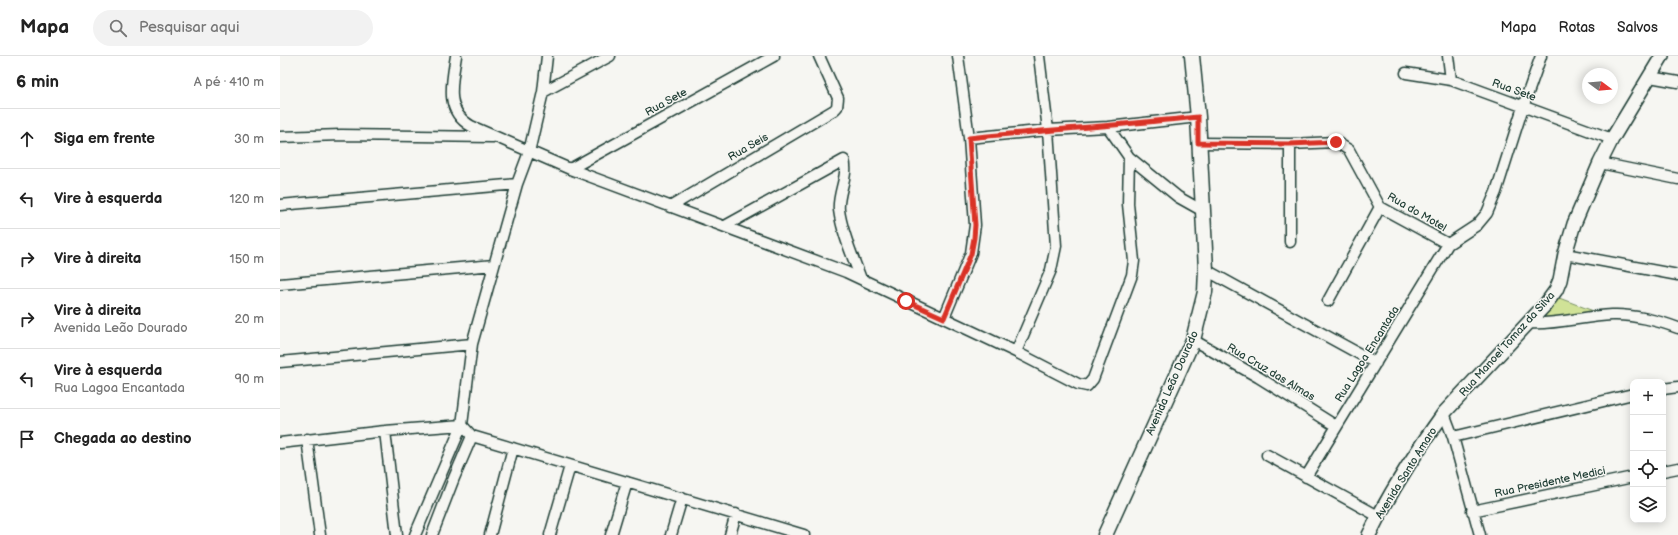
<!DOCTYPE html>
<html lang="pt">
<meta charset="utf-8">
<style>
:root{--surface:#fff;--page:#f2f2f2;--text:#222;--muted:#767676;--line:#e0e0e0}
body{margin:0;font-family:"Balsamiq Sans",sans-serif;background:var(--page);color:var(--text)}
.controls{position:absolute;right:12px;bottom:12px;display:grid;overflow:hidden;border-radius:8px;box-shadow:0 2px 10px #0003}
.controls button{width:36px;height:36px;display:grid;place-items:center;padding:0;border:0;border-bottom:1px solid var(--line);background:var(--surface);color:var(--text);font:20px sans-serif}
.compass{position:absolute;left:1302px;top:12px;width:36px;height:36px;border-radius:50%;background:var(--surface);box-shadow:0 2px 10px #0003;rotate:106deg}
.stop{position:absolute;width:12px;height:12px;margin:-9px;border:3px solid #d93025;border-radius:50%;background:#fff}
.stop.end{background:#d93025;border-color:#fff;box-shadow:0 1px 4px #0008}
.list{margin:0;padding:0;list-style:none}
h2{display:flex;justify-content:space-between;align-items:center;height:52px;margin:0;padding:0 16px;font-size:17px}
h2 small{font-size:13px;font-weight:400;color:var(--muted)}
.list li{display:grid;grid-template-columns:26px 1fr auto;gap:12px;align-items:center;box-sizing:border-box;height:60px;padding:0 16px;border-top:1px solid var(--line)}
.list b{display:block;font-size:15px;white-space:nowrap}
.list p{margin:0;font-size:13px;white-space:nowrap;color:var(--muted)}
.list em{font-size:13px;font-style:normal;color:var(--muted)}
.icon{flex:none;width:22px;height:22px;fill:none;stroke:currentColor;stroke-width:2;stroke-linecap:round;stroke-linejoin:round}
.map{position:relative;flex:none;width:1398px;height:479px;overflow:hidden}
header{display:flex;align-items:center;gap:24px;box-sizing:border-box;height:56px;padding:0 20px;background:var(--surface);border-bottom:1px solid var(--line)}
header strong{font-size:19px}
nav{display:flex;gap:22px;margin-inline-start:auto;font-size:14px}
.search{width:280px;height:36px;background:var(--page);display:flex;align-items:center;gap:10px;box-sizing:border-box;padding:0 14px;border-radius:22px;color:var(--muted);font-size:15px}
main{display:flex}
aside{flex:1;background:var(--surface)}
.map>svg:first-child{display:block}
.green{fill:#d0e297;stroke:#789066}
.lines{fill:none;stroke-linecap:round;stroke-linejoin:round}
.minor-casing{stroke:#1f3d34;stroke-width:13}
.tertiary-casing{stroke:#1f3d34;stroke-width:16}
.secondary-casing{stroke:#1f3d34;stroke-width:17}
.minor{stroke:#f6f6f2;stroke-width:10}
.tertiary{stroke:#f6f6f2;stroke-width:13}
.secondary{stroke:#f6f6f2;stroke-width:14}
.route{stroke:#d93025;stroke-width:5}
.labels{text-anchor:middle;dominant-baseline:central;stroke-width:3;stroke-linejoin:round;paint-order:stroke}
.street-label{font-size:11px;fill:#1f3d34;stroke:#f6f6f2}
</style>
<header>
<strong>Mapa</strong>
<div class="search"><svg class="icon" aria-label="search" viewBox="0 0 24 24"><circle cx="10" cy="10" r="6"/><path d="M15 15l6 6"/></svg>Pesquisar aqui</div>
<nav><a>Mapa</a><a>Rotas</a><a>Salvos</a></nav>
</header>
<main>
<aside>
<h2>6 min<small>A pé · 410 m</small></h2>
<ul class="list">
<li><svg class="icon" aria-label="ahead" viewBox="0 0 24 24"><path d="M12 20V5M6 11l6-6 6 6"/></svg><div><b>Siga em frente</b></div><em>30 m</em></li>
<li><svg class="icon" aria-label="left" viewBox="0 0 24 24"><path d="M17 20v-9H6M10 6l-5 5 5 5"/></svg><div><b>Vire à esquerda</b></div><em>120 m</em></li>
<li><svg class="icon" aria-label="right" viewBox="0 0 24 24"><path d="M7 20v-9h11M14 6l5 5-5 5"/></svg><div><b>Vire à direita</b></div><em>150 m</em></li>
<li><svg class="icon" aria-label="right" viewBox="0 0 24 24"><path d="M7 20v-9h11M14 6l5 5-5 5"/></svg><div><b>Vire à direita</b><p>Avenida Leão Dourado</p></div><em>20 m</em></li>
<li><svg class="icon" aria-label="left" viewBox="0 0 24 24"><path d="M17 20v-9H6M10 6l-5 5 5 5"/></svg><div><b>Vire à esquerda</b><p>Rua Lagoa Encantada</p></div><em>90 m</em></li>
<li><svg class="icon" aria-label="arrive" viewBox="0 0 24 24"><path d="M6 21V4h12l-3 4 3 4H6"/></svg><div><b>Chegada ao destino</b></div></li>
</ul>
</aside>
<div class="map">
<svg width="1398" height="479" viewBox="0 0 1398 479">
<rect width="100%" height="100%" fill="#f6f6f2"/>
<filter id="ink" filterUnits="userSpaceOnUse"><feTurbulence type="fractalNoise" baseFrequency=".025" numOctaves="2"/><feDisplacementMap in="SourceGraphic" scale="8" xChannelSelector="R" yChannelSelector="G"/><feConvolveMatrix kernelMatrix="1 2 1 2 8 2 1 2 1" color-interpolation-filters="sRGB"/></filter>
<g filter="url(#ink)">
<path class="green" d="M 1274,240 L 1316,256 L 1256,267 Z"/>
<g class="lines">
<defs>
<path id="minor" d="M 176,0 C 172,26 164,55 191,70 L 290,113 L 566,216 L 736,296 L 798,328 L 807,330 L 813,323 L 852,219 L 854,205 L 848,148 L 849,101 L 828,71 L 768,74 L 689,82
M 267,0 L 263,36 L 249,96 L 237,128 L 192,288 L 182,369 L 192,380 L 524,479
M 1168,0 L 1171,24
M 1126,17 L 1171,24 L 1332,83
M 1370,21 L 1398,26
M 263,36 L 330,0
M 828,71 L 918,61
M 0,81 L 61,79 L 213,81
M 918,87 L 1010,88 L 1056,86 L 1069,94 L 1100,151 L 1168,188
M 1010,88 L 1010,186
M 849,101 L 898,141 L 923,155
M 1320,107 L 1398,123
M 290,113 L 494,0
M 0,149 L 237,128
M 390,151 L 554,54 L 557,51 L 558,42 L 539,0
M 445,170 L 564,104 C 569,120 557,138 559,154 C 562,177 573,201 581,223
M 1285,198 L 1398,219
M 926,214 L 1096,307
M 0,228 L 214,209
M 1048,245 L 1100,151
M 664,262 L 691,197 L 695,169 L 689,82 L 678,0
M 1249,267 C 1277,269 1304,260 1332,259 C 1351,258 1380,265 1398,272
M 913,284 L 978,321 L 1056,370
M 736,296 L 771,214 L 776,190 L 768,74 L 759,0
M 0,306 L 192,288
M 1383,333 L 1398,331
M 1164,357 L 1173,381 L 1353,338
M 105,375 L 117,479
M 1173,381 L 1200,479
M 27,383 L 40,479
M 0,387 L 105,375 L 182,369 L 135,479
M 987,399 L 1098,460
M 1383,415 L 1398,412
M 1026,421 L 1168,188 L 1197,169 L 1207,157 L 1216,136 L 1243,51 L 1261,0
M 1192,455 L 1353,421
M 152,479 L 174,422 L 192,380
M 210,479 L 233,392
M 270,479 L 290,410
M 331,479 L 347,426
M 391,479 L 402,442
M 450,479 L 456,458"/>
<path id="tertiary" d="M 1089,479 C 1109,438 1137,394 1164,357 L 1265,249 L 1276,234 L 1280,224 L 1285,198 L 1294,168 L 1320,107 L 1332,83 L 1382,0"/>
<path id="secondary" d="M 825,479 L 913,284 L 925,236 L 926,214 L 923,155 L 918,61 L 912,0"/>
</defs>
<use href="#minor" class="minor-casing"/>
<use href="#tertiary" class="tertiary-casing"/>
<use href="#secondary" class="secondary-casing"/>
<use href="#minor" class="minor"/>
<use href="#tertiary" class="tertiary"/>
<use href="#secondary" class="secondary"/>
</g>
</g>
<g class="lines" filter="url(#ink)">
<path class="route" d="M 626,245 L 664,262 L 691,198 L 694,182 L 695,169 L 689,82 C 765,74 842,69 918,61 L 918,87 L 1010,88 L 1056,86"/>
</g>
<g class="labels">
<g class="street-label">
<text transform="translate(1234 34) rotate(20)">Rua Sete</text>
<text transform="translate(386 46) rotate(-29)">Rua Sete</text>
<text transform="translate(468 91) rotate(-30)">Rua Seis</text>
<text transform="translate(1137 156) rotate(30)">Rua do Motel</text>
<text transform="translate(1227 288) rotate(-48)">Rua Manoel Tomaz da Silva</text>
<text transform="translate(1087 298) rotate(-58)">Rua Lagoa Encantada</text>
<text transform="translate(991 316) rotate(31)">Rua Cruz das Almas</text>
<text transform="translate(892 327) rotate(-66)">Avenida Leão Dourado</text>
<text transform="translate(1126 417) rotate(-58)">Avenida Santo Amaro</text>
<text transform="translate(1270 426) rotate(-12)">Rua Presidente Medici</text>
</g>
</g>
</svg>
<div class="controls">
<button>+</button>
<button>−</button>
<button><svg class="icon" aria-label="locate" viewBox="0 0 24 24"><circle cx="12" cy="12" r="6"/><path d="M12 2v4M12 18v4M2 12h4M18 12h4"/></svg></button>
<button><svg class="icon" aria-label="layers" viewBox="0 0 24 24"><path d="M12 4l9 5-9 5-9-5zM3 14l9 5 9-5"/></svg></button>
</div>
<svg class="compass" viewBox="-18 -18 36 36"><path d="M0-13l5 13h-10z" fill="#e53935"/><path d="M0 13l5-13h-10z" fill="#767676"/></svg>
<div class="stop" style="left:626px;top:245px"></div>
<div class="stop end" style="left:1056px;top:86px"></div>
</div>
</main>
